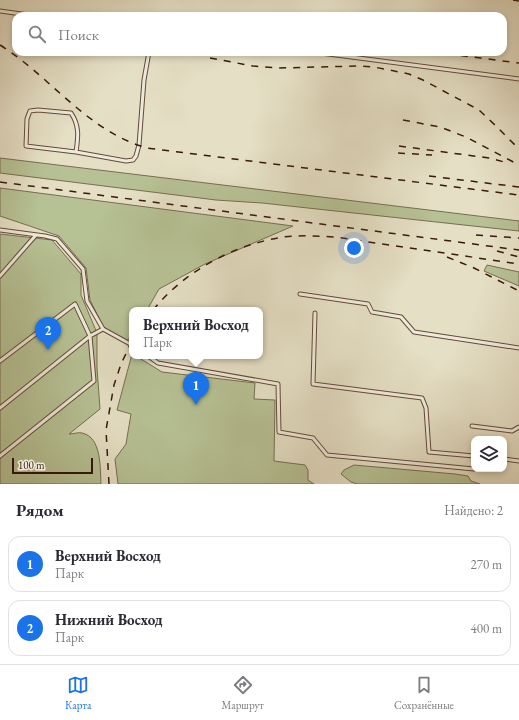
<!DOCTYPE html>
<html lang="ru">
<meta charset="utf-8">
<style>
:root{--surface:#fff;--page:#f2f2f3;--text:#2b2b33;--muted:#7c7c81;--line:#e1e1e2;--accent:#1a73e8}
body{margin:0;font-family:"EB Garamond",serif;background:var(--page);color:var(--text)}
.controls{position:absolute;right:12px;bottom:12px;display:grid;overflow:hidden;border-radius:8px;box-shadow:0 2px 6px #0003}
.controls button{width:36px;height:36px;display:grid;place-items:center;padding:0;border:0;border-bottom:1px solid var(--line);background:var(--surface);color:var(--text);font:20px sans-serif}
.scale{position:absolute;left:12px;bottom:10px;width:81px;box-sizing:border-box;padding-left:4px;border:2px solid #39190c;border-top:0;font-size:11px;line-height:14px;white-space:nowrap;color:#39190c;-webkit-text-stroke:3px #eeead9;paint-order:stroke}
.you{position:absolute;left:354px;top:248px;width:14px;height:14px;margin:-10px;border:3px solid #fff;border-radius:50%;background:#1a73e8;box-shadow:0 0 0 6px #1a73e833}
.badge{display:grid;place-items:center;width:26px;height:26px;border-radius:50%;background:var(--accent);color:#fff;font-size:13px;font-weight:700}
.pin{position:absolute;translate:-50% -33px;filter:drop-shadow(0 1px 2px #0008)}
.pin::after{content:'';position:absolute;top:21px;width:14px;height:12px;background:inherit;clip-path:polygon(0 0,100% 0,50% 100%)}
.popup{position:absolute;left:129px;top:307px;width:134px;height:52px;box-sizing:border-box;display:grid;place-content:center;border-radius:8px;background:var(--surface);filter:drop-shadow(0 1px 3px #0005);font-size:13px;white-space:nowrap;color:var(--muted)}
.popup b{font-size:15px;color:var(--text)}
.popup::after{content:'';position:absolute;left:50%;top:100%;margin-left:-8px;border:8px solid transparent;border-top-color:var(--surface)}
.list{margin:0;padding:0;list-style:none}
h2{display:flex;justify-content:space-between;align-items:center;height:52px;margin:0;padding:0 16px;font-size:17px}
h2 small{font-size:13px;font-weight:400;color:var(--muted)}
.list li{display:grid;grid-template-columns:26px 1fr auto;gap:12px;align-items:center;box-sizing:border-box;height:56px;margin:0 8px 8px;padding:0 8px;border:1px solid var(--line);border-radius:12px}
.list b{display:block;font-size:15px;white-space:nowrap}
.list p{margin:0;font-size:13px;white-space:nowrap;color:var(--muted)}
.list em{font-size:13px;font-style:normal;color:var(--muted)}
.icon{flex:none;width:22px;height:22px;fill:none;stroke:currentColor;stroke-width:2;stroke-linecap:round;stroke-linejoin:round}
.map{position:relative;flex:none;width:519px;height:484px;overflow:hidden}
.search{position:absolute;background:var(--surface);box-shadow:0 2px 6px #0003;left:12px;right:12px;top:12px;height:44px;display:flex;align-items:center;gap:10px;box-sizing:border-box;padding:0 14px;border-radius:12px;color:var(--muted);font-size:15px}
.sheet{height:180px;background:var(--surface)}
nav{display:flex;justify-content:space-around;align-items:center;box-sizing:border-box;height:56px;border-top:1px solid var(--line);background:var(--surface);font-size:11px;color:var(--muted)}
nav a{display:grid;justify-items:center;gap:2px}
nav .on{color:var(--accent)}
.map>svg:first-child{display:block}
.green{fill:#b6c194;stroke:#786d50}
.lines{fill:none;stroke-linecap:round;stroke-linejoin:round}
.lane-casing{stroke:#644a3a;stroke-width:5}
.lane{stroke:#eeead9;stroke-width:3}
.rail{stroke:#39190c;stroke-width:1.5;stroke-dasharray:7 7;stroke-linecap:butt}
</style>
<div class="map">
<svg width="519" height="484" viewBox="0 0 519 484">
<rect width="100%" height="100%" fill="#e5dfc5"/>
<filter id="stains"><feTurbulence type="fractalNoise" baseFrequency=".005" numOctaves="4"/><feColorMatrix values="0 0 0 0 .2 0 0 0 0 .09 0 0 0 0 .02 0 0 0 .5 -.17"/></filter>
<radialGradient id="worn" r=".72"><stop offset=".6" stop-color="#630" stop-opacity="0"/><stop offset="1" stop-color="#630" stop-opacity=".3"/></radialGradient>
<path class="green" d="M 0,158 L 519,221 L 519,231 L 262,203 L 216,200 L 0,173 Z
M 0,188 L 293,226 L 205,264 L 159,289 L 147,310 L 132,310 L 132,334 L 127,341 L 104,328 L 90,300 L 86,268 L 59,236 L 0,216 Z
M 0,234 L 52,240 L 81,274 L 81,295 L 97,333 L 97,368 L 100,409 L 69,434 C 73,434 79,432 82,433 C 102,437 100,469 101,484 L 0,484 Z
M 487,265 L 519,272 L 519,286 L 484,271 Z
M 132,354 L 132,356 L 136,356 L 162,372 L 255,383 L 254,399 L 275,400 L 274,461 L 305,465 L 308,470 L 308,480 L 314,484 L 118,484 L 115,459 L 126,444 L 131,414 L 117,410 Z
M 354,465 L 455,474 L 468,476 L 471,481 L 480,484 L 357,484 L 351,482 L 341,474 L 344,470 Z"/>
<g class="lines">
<defs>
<path id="lane" d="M 0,11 L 36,16
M 313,52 L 519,79
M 76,152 C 78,138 80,126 71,113 L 38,110 L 30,111 L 27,119 L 26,146 L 76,152 L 126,161 L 133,160 L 136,156 L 139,145 L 144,80 L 149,52
M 0,230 L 45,236 L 57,239 L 83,269 L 87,301 L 103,329 L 132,345
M 0,276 L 36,235
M 300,294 L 368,304 L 372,312 L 401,317 L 414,332 L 519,348
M 315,313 L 313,384 L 422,398 L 426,408 L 429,452 L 474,456
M 148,356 L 158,363 L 278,384 L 279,432 L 313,438 L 327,455 L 474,469
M 0,361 L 75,304 L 90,336 L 0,408
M 472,426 L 512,431 L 519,427
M 0,456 L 94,381 L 90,336 L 103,329
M 504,459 L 519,461"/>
</defs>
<use href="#lane" class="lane-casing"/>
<use href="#lane" class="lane"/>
<path class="rail" d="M 513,0 L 519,1
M 0,45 C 51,77 87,131 147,148 L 519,195
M 433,52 L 519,63
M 210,58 L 253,66 L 279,68 L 358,66 L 374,67 L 409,74 L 423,80 L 479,110 L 496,126 L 519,149
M 403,120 L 440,127 L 466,137 L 519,165
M 399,146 L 489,158 L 508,163
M 398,153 L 432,155
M 429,176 L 519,187
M 0,182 L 519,250
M 476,235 L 519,238
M 497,251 L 519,257
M 447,257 L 474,268 L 519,291
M 153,310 C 185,271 233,245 283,237 C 300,235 317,236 335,237 L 519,264
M 109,484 L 106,430 L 114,385 L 121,364 L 132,341"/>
</g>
<rect width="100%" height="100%" filter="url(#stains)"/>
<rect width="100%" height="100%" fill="url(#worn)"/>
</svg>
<div class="controls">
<button><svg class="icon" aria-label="layers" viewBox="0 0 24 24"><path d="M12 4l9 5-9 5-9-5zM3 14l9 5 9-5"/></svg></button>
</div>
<div class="scale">100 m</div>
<div class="you"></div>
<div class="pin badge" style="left:196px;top:405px">1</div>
<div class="popup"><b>Верхний Восход</b>Парк</div>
<div class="pin badge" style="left:48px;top:350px">2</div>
<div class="search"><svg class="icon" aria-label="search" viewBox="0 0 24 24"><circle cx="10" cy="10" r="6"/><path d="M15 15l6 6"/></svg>Поиск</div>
</div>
<section class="sheet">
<h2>Рядом<small>Найдено: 2</small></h2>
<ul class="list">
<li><span class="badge">1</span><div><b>Верхний Восход</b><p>Парк</p></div><em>270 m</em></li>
<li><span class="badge">2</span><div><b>Нижний Восход</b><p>Парк</p></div><em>400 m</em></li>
</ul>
</section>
<nav>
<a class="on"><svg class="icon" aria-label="map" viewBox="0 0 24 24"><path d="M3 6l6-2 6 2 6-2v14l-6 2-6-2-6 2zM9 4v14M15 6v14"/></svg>Карта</a>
<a><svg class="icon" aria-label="directions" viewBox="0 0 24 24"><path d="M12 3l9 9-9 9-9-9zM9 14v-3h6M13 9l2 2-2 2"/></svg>Маршрут</a>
<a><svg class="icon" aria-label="saved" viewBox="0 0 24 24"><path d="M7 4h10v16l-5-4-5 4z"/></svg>Сохранённые</a>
</nav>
